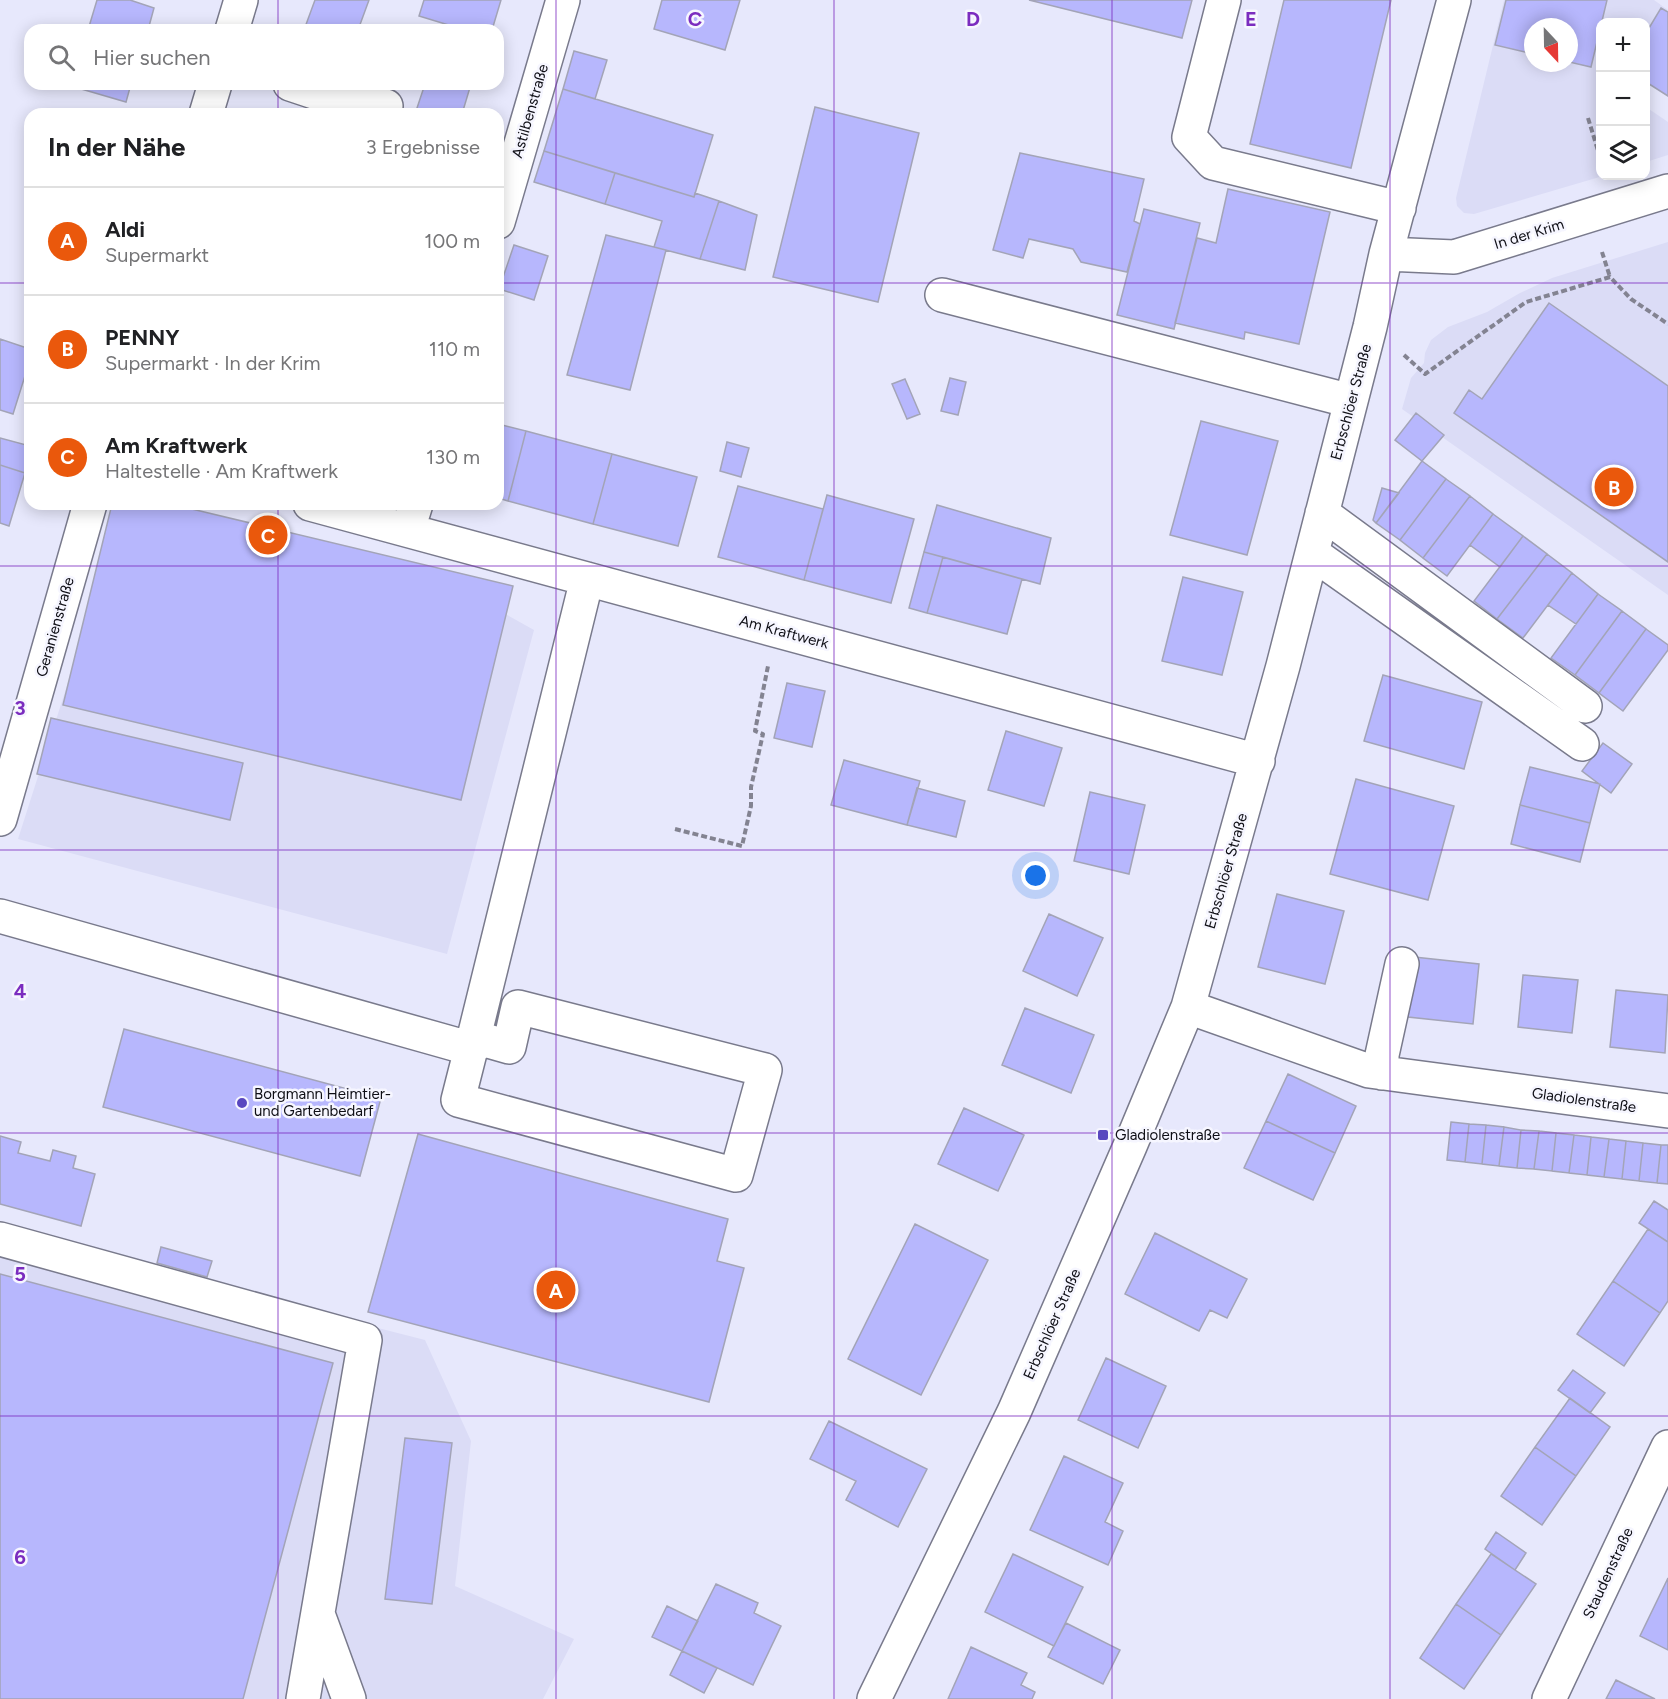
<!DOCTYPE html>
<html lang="de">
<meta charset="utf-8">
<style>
:root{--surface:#fff;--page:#f2f2f2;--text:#202124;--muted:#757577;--line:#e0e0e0;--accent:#ea580c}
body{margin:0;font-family:Figtree,sans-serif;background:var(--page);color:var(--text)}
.controls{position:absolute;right:18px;top:18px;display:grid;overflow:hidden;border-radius:12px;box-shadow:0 3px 15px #0003}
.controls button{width:54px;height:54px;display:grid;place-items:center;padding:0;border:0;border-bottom:2px solid var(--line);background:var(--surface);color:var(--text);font:30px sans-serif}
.compass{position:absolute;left:1524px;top:18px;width:54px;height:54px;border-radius:50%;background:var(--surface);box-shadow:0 3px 15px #0003;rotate:158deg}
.you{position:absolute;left:1036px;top:876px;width:21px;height:21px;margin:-15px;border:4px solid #fff;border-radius:50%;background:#1a73e8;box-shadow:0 0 0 9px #1a73e833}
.badge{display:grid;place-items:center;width:39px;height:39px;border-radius:50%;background:var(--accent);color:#fff;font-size:20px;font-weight:700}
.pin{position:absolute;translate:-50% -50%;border:3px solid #fff;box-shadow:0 2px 6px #0006}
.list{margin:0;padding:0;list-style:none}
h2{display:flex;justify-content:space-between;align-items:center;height:78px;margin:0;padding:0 24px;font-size:26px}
h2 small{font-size:20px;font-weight:400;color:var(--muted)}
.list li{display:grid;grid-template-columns:39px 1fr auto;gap:18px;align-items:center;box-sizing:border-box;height:108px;padding:0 24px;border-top:2px solid var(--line)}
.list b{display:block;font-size:22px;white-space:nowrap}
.list p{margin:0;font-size:20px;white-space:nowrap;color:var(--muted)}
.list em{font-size:20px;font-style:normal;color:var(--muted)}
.icon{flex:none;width:33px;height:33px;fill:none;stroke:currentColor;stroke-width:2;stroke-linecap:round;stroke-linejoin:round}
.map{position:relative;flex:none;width:1668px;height:1699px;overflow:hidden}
.search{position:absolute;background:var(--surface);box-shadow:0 3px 15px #0003;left:24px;top:24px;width:480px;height:66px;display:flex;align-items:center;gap:15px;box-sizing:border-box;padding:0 21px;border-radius:18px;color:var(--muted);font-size:22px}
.panel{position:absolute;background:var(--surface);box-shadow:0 3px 15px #0003;left:24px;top:108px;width:480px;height:402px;border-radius:18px}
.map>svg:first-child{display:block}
.built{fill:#dbdcf6;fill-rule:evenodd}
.building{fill:#b7b7fd;stroke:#a3a4b7;stroke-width:1.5}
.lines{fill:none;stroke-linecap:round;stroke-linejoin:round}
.minor-casing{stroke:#797a8c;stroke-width:36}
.path{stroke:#838391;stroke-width:4;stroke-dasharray:6 3;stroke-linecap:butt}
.minor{stroke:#fff;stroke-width:33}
.grid{fill:none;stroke:#7b2cbf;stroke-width:1.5;stroke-opacity:0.55}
.poi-dot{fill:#5847bf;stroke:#f6f6ff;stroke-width:2}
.labels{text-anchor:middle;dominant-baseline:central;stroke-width:5;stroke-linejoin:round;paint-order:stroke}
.street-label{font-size:15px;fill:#0e0e15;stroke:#f6f6ff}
.poi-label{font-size:15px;fill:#0e0e15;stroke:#f6f6ff;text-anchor:start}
.grid-label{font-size:20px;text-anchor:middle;font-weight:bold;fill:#7b2cbf;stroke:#f6f6ff;stroke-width:5;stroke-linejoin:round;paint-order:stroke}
</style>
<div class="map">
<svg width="1668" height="1699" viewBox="0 0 1668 1699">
<rect width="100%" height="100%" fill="#e7e8fc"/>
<path class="built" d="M 1504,0 L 1654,0 L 1668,10 L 1646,46 L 1646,22 L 1600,22 L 1600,176 L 1603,176 L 1474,214 L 1464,213 L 1457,206 L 1456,198 ZM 1533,27 L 1569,27 L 1569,63 L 1533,63 Z
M 1646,107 L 1668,122 L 1668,155 L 1646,162 Z
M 1668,242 L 1668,595 L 1402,409 L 1411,378 L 1424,363 L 1425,353 L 1431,340 L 1448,327 L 1487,312 L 1520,293 L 1552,278 Z
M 125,504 L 470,594 L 534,630 L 447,954 L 18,839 Z
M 0,1231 L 425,1340 L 471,1441 L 455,1586 L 574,1639 L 543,1699 L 0,1699 Z"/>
<path class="building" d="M 97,0 L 130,0 L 154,8 L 148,30 L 88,30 Z
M 315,0 L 369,0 L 358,30 L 304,30 Z
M 424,0 L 501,0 L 492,30 L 465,30 L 419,16 Z
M 662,0 L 740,0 L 725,50 L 654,29 Z
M 1029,0 L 1192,0 L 1182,38 Z
M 1284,0 L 1391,0 L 1351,168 L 1250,144 Z
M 1506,0 L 1607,0 L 1591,67 L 1569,62 L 1569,27 L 1533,27 L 1533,54 L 1495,45 Z
M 1661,8 L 1668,12 L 1668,96 L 1646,82 L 1646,33 Z
M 574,51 L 607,60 L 595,99 L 563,89 Z
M 72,84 L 131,84 L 126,102 L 71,86 Z
M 425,84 L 471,84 L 462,114 L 415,114 Z
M 563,89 L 713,135 L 694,197 L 544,151 Z
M 815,107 L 919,133 L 878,302 L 773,277 Z
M 544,151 L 615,173 L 605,204 L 534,182 Z
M 1020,153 L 1144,179 L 1134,221 L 1140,224 L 1127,272 L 1081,262 L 1073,249 L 1029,239 L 1023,258 L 993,250 Z
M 615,173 L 694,197 L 695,193 L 719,201 L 700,259 L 654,247 L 662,221 L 605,204 Z
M 1228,189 L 1330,212 L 1299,344 L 1245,332 L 1244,339 L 1175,323 L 1197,238 L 1216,243 Z
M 719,201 L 757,215 L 745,270 L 700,259 Z
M 1144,209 L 1200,223 L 1174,329 L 1117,315 Z
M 606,235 L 666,250 L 630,390 L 567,375 Z
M 514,245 L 548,256 L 534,300 L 499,289 Z
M 1549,303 L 1668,386 L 1668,562 L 1454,413 L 1469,390 L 1482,399 Z
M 0,339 L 30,349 L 30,360 L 13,414 L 0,410 Z
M 950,378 L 966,382 L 958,415 L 941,411 Z
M 905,379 L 920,414 L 907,419 L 892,384 Z
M 1416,413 L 1444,435 L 1422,461 L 1395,440 Z
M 1201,421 L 1278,441 L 1247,555 L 1170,535 Z
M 498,424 L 526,431 L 508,501 L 498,498 Z
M 526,431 L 612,454 L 593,524 L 508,501 Z
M 0,438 L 30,446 L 30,456 L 25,473 L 0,465 Z
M 727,442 L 749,448 L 741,477 L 720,471 Z
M 612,454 L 697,477 L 678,546 L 593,524 Z
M 1422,461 L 1446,479 L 1400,540 L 1376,523 Z
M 0,465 L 25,473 L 9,526 L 0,523 Z
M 1446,479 L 1470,496 L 1423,558 L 1400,540 Z
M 738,486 L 823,509 L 804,580 L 718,557 Z
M 1382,488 L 1399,493 L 1376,523 L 1373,520 Z
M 827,495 L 914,519 L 891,603 L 804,580 Z
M 1470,496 L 1493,514 L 1447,576 L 1423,558 Z
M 112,504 L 171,504 L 513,586 L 461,800 L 63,705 Z
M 937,505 L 1051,538 L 1040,584 L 924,552 Z
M 1493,514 L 1523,536 L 1500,567 L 1470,545 Z
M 1523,536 L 1547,554 L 1497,619 L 1474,601 Z
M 924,552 L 943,557 L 927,613 L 909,608 Z
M 1547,554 L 1572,573 L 1523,638 L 1497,619 Z
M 943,557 L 1022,579 L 1007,634 L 927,613 Z
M 1572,573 L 1598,594 L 1576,624 L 1548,605 Z
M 1183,577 L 1243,592 L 1222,675 L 1162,661 Z
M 1598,594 L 1622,611 L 1575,675 L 1551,658 Z
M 1622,611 L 1646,629 L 1599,693 L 1575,675 Z
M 1646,629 L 1668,645 L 1668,650 L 1623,711 L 1599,693 Z
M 1383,675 L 1482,702 L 1464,769 L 1364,741 Z
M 787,683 L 825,691 L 812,747 L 774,738 Z
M 51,718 L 243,763 L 230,820 L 37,774 Z
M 1006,731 L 1062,748 L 1044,806 L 988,790 Z
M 1603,743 L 1632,764 L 1611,793 L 1582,771 Z
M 844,760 L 920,781 L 907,825 L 831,805 Z
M 1530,767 L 1600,784 L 1590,823 L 1520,805 Z
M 1356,779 L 1454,806 L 1428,900 L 1330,874 Z
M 917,788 L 965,801 L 956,837 L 907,825 Z
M 1090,792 L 1145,805 L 1129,874 L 1074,861 Z
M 1520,805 L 1590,823 L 1580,862 L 1511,844 Z
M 1277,894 L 1344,911 L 1325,984 L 1258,967 Z
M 1049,914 L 1103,938 L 1077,996 L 1023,971 Z
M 1414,957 L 1479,964 L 1473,1024 L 1408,1017 Z
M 1523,975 L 1578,980 L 1572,1033 L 1518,1027 Z
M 1616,990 L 1668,995 L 1665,1053 L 1610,1047 Z
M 1025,1008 L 1094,1035 L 1071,1093 L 1002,1065 Z
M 124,1029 L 381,1098 L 360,1176 L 103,1107 Z
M 1288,1074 L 1356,1106 L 1335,1153 L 1266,1121 Z
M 964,1108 L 1024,1135 L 998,1191 L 938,1164 Z
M 1266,1121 L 1335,1153 L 1313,1200 L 1244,1168 Z
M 1451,1122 L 1469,1124 L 1465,1162 L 1447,1160 Z
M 1469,1124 L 1486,1125 L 1482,1164 L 1465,1162 Z
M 1486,1125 L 1504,1127 L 1499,1166 L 1482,1164 Z
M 1504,1127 L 1521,1130 L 1517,1168 L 1499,1166 Z
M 1521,1130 L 1539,1131 L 1534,1169 L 1517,1168 Z
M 1539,1131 L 1556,1133 L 1552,1171 L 1534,1169 Z
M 1556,1133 L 1574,1135 L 1569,1173 L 1552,1171 Z
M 418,1134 L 728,1219 L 717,1261 L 744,1268 L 709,1402 L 368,1312 Z
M 1574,1135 L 1591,1137 L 1587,1175 L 1569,1173 Z
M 0,1136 L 21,1142 L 18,1153 L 50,1161 L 53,1150 L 76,1156 L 73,1168 L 95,1174 L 81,1226 L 0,1204 Z
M 1591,1137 L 1609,1139 L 1604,1177 L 1587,1175 Z
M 1609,1139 L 1626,1141 L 1622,1179 L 1604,1177 Z
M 1626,1141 L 1643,1143 L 1639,1181 L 1622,1179 Z
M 1643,1143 L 1661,1145 L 1657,1183 L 1639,1181 Z
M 1661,1145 L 1668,1145 L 1668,1184 L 1657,1183 Z
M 1654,1201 L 1668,1210 L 1668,1242 L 1639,1223 Z
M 915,1224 L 988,1260 L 921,1395 L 848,1359 Z
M 1648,1229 L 1668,1242 L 1668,1301 L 1660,1313 L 1613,1281 Z
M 1155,1233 L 1247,1279 L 1227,1318 L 1210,1310 L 1199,1331 L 1125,1294 Z
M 161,1247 L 212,1261 L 207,1277 L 157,1263 Z
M 0,1274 L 333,1363 L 243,1699 L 0,1699 Z
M 1613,1281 L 1660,1313 L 1624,1366 L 1577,1334 Z
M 1106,1358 L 1166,1386 L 1138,1448 L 1078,1420 Z
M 1573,1370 L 1605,1393 L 1590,1413 L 1558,1390 Z
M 1570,1398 L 1610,1427 L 1576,1476 L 1535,1447 Z
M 829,1421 L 927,1469 L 898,1527 L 846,1500 L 856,1481 L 810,1459 Z
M 405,1438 L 452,1443 L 432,1604 L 385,1599 Z
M 1535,1447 L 1576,1476 L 1542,1525 L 1501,1496 Z
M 1064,1456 L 1123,1483 L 1105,1522 L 1123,1531 L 1108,1565 L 1030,1530 Z
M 1496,1532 L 1526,1553 L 1515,1570 L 1485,1549 Z
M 1013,1554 L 1083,1587 L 1054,1646 L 985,1612 Z
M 1491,1554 L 1536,1584 L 1501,1635 L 1456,1604 Z
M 1668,1578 L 1668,1650 L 1640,1636 Z
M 716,1584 L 758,1603 L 754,1613 L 781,1626 L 753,1685 L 682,1651 Z
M 1456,1604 L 1501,1635 L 1464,1689 L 1420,1658 Z
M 667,1606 L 698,1621 L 682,1651 L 652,1637 Z
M 1066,1623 L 1120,1650 L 1103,1684 L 1048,1657 Z
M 971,1647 L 1027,1673 L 1021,1685 L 1035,1692 L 1032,1699 L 948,1699 Z
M 682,1651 L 717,1668 L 704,1693 L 670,1675 Z
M 1616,1680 L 1655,1699 L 1606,1699 Z"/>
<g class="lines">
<defs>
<path id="minor" d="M 1224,0 L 1189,137 L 1213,163 L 1399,208
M 232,30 L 241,0
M 290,84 L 320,94 L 386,106
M 206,114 L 215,84
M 498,222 L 563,0
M 1386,254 L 1454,257 L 1668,191
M 942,295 L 1351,401
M 310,504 L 1258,761
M 1322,513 L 1585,706
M 408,530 L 416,504
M 1312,553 L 1582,744
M 0,819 L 90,504
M 0,916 L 472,1049
M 1188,1007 L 1369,1071 L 1668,1111
M 474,1037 L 458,1100 L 736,1175 L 765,1070 L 518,1007 L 509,1047 L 474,1037 L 587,579
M 1382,1073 L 1382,1055 L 1402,964
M 0,1239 L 365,1340 L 303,1699
M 318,1614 L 349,1699
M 874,1699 L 1014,1412 L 1130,1146 L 1188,1007 L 1283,666 L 1370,327 L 1386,254 L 1454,0
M 1549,1699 L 1668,1447"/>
</defs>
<use href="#minor" class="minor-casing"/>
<path class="path" d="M 1588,118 L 1600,157
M 1602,252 L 1610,277
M 1404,355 L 1425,374 L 1526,302 L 1610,277 L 1631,299 L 1668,324
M 675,829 L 742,846 L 751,806 L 751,787 L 763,734 L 755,731 L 768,666"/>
<use href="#minor" class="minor"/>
</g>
<path class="grid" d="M 278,0 L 278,30M 556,0 L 556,1699M 834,0 L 834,1699M 1112,0 L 1112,1699M 1390,0 L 1390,1699M 278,84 L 278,114M 0,283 L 30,283M 498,283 L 1668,283M 278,504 L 278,1699M 0,566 L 1668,566M 0,850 L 1668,850M 0,1133 L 1668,1133M 0,1416 L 1668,1416"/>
<g class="poi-dot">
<circle cx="242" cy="1103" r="6"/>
<rect x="1097" y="1129" width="12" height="12" rx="3"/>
</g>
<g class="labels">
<g class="street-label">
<text transform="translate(530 111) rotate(-74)">Astilbenstraße</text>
<text transform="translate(1529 234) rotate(-17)">In der Krim</text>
<text transform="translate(1351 402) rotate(-75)">Erbschlöer Straße</text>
<text transform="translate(55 627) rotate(-74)">Geranienstraße</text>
<text transform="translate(784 632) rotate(15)">Am Kraftwerk</text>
<text transform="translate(1226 871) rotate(-74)">Erbschlöer Straße</text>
<text transform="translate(1584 1100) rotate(8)">Gladiolenstraße</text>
<text transform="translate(1052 1324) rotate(-66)">Erbschlöer Straße</text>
<text transform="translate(1608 1573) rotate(-65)">Staudenstraße</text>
</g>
<g class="poi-label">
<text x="254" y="1094">Borgmann Heimtier-<tspan x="254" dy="17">und Gartenbedarf</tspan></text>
<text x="1115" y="1135">Gladiolenstraße</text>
</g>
</g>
<g class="grid-label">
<text x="695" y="26">C</text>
<text x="973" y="26">D</text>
<text x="1251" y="26">E</text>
<text x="20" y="715">3</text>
<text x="20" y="998">4</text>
<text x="20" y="1281">5</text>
<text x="20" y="1564">6</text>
</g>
</svg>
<div class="controls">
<button>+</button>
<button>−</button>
<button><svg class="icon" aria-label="layers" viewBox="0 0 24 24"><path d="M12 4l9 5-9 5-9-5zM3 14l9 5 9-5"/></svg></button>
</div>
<svg class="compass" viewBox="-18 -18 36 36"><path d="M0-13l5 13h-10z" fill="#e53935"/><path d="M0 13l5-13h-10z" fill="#757577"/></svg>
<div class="you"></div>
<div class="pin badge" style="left:556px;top:1290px">A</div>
<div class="pin badge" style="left:1614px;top:487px">B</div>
<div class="pin badge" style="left:268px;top:535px">C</div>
<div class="search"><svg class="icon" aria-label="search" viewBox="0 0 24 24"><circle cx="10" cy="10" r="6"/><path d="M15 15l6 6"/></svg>Hier suchen</div>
<section class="panel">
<h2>In der Nähe<small>3 Ergebnisse</small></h2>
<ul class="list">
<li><span class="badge">A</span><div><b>Aldi</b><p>Supermarkt</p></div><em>100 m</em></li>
<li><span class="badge">B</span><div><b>PENNY</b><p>Supermarkt · In der Krim</p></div><em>110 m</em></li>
<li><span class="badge">C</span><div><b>Am Kraftwerk</b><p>Haltestelle · Am Kraftwerk</p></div><em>130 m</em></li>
</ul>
</section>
</div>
